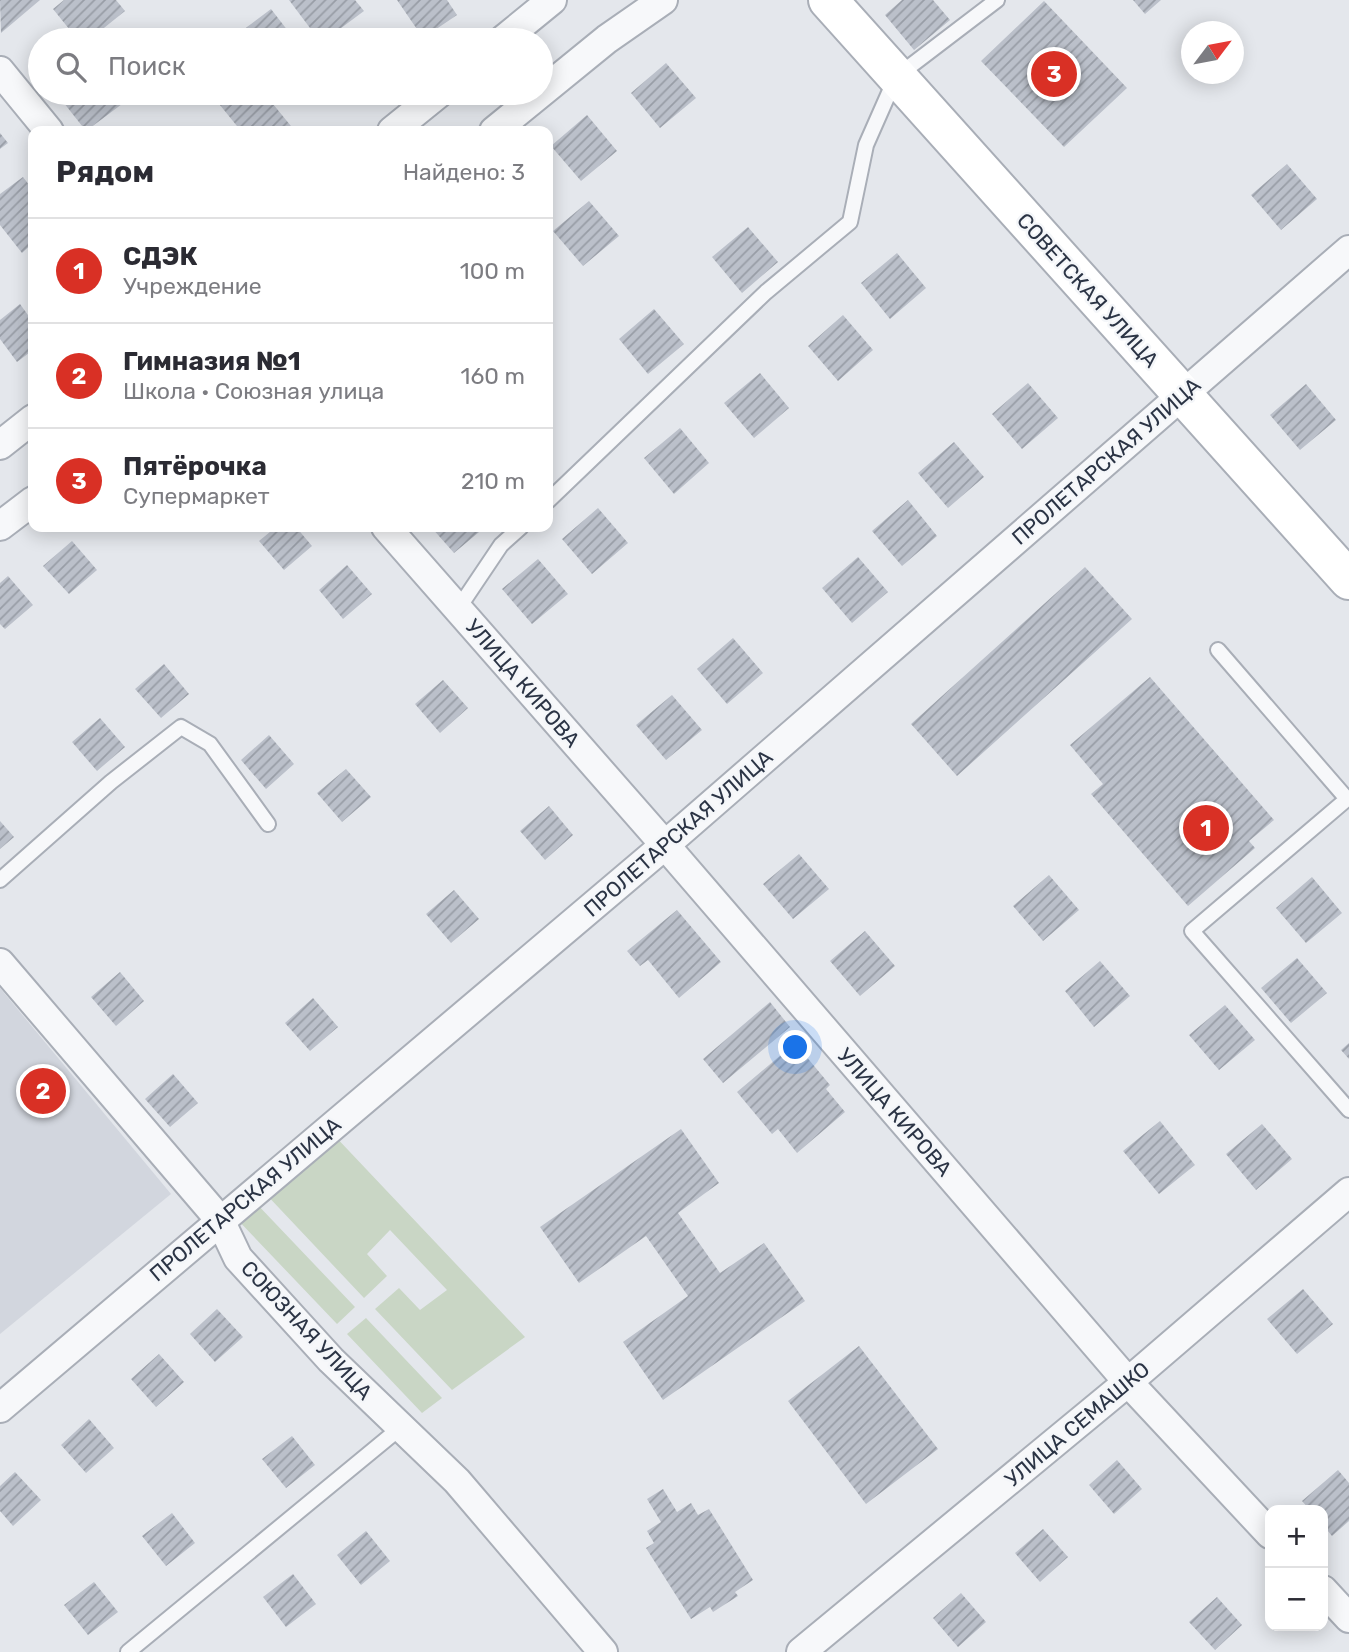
<!DOCTYPE html>
<html lang="ru">
<meta charset="utf-8">
<style>
:root{--surface:#fff;--page:#f2f2f3;--text:#2b2b33;--muted:#7c7c81;--line:#e1e1e2;--accent:#d93025}
body{margin:0;font-family:Rubik,sans-serif;background:var(--page);color:var(--text)}
.controls{position:absolute;right:21px;bottom:21px;display:grid;overflow:hidden;border-radius:14px;box-shadow:0 4px 18px #0003}
.controls button{width:63px;height:63px;display:grid;place-items:center;padding:0;border:0;border-bottom:2px solid var(--line);background:var(--surface);color:var(--text);font:35px sans-serif}
.compass{position:absolute;left:1181px;top:21px;width:63px;height:63px;border-radius:50%;background:var(--surface);box-shadow:0 4px 18px #0003;rotate:58deg}
.you{position:absolute;left:796px;top:1048px;width:24px;height:24px;margin:-18px;border:5px solid #fff;border-radius:50%;background:#1a73e8;box-shadow:0 0 0 10px #1a73e833}
.badge{display:grid;place-items:center;width:46px;height:46px;border-radius:50%;background:var(--accent);color:#fff;font-size:23px;font-weight:700}
.pin{position:absolute;translate:-50% -50%;border:4px solid #fff;box-shadow:0 2px 7px #0006}
.list{margin:0;padding:0;list-style:none}
h2{display:flex;justify-content:space-between;align-items:center;height:91px;margin:0;padding:0 28px;font-size:30px}
h2 small{font-size:23px;font-weight:400;color:var(--muted)}
.list li{display:grid;grid-template-columns:46px 1fr auto;gap:21px;align-items:center;box-sizing:border-box;height:105px;padding:0 28px;border-top:2px solid var(--line)}
.list b{display:block;font-size:26px;white-space:nowrap}
.list p{margin:0;font-size:23px;white-space:nowrap;color:var(--muted)}
.list em{font-size:23px;font-style:normal;color:var(--muted)}
.icon{flex:none;width:38px;height:38px;fill:none;stroke:currentColor;stroke-width:2;stroke-linecap:round;stroke-linejoin:round}
.map{position:relative;flex:none;width:1349px;height:1652px;overflow:hidden}
.search{position:absolute;background:var(--surface);box-shadow:0 4px 18px #0003;left:28px;top:28px;width:525px;height:77px;display:flex;align-items:center;gap:18px;box-sizing:border-box;padding:0 24px;border-radius:38px;color:var(--muted);font-size:26px}
.panel{position:absolute;background:var(--surface);box-shadow:0 4px 18px #0003;left:28px;top:126px;width:525px;height:406px;border-radius:14px}
.map>svg:first-child{display:block}
.built{fill:#d2d6de}
.green{fill:#c9d6c5}
.building{fill:url(#building-hatch)}
.lines{fill:none;stroke-linecap:round;stroke-linejoin:round}
.lane-casing{stroke:#a9aeb7;stroke-width:18}
.street-casing{stroke:#a9aeb7;stroke-width:32}
.secondary-casing{stroke:#a9aeb7;stroke-width:42}
.lane{stroke:#f7f8fa;stroke-width:14}
.street{stroke:#f7f8fa;stroke-width:28}
.secondary{stroke:#fff;stroke-width:38}
.labels{text-anchor:middle;dominant-baseline:central;stroke-width:5;stroke-linejoin:round;paint-order:stroke}
.street-label{font-size:21px;fill:#2b3445;stroke:#f4f6f9}
</style>
<div class="map">
<svg width="1349" height="1652" viewBox="0 0 1349 1652">
<defs>
<pattern id="building-hatch" width="6" height="6" patternUnits="userSpaceOnUse" patternTransform="scale(1.75)"><rect width="6" height="6" fill="#bbc0ca"/><path d="M-1 1l2-2M0 6l6-6M5 7l2-2" fill="none" stroke="#989da6"/></pattern>
</defs>
<rect width="100%" height="100%" fill="#e4e7ec"/>
<path class="built" d="M 0,988 L 171,1194 L 0,1334 Z"/>
<path class="green" d="M 332,1133 L 525,1337 L 452,1390 L 375,1309 L 399,1288 L 420,1310 L 447,1290 L 390,1230 L 367,1254 L 387,1276 L 364,1298 L 263,1191 Z
M 253,1200 L 355,1307 L 337,1324 L 234,1216 Z
M 366,1318 L 442,1398 L 422,1413 L 347,1334 Z"/>
<path class="building" d="M 0,0 L 40,0 L 1,33 Z
M 64,0 L 116,0 L 125,11 L 89,40 L 78,40 L 53,9 Z
M 289,0 L 355,0 L 364,11 L 325,40 L 319,40 Z
M 397,0 L 447,0 L 457,15 L 423,38 Z
M 902,0 L 933,0 L 950,20 L 914,50 L 885,15 Z
M 1133,0 L 1161,0 L 1145,14 Z
M 1044,1 L 1127,88 L 1064,147 L 981,61 Z
M 271,9 L 295,40 L 230,40 Z
M 666,63 L 696,98 L 660,128 L 631,93 Z
M 56,93 L 126,93 L 130,98 L 86,131 Z
M 213,93 L 264,93 L 295,131 L 241,131 L 211,94 Z
M 587,115 L 617,151 L 581,181 L 551,146 Z
M 0,133 L 8,143 L 0,149 Z
M 1287,164 L 1317,199 L 1281,230 L 1251,195 Z
M 23,177 L 33,190 L 33,243 L 22,253 L 0,225 L 0,194 Z
M 589,201 L 619,236 L 583,266 L 553,231 Z
M 748,227 L 778,262 L 742,293 L 712,257 Z
M 897,253 L 926,288 L 890,319 L 861,283 Z
M 20,304 L 33,322 L 33,350 L 17,362 L 0,339 L 0,320 Z
M 654,309 L 684,344 L 648,374 L 619,339 Z
M 843,315 L 873,350 L 838,381 L 808,346 Z
M 760,373 L 789,408 L 754,438 L 724,403 Z
M 1028,383 L 1058,418 L 1022,449 L 992,414 Z
M 1306,384 L 1336,420 L 1300,450 L 1270,415 Z
M 680,428 L 709,463 L 674,494 L 644,458 Z
M 954,442 L 984,477 L 948,508 L 918,473 Z
M 908,500 L 937,536 L 902,566 L 872,531 Z
M 598,508 L 628,543 L 592,574 L 562,539 Z
M 276,527 L 296,527 L 312,546 L 284,570 L 259,541 Z
M 431,527 L 485,527 L 454,553 Z
M 72,541 L 97,570 L 69,594 L 43,566 Z
M 858,557 L 888,592 L 852,623 L 822,588 Z
M 538,559 L 568,594 L 532,624 L 502,589 Z
M 347,565 L 372,594 L 343,619 L 319,590 Z
M 1085,567 L 1132,619 L 957,776 L 911,724 Z
M 8,576 L 33,605 L 5,629 L 0,624 L 0,583 Z
M 733,638 L 763,673 L 727,704 L 697,669 Z
M 164,664 L 189,694 L 161,718 L 135,689 Z
M 1150,677 L 1274,820 L 1249,841 L 1255,848 L 1188,906 L 1091,794 L 1103,784 L 1070,745 Z
M 443,680 L 468,708 L 440,733 L 415,704 Z
M 672,695 L 702,730 L 666,760 L 636,725 Z
M 100,718 L 125,747 L 97,771 L 72,742 Z
M 269,735 L 294,764 L 266,789 L 241,760 Z
M 346,769 L 371,797 L 342,822 L 317,793 Z
M 549,806 L 573,835 L 545,860 L 520,831 Z
M 0,821 L 14,837 L 0,849 Z
M 799,854 L 829,889 L 793,919 L 763,884 Z
M 1049,875 L 1079,910 L 1043,941 L 1013,906 Z
M 1312,877 L 1342,913 L 1306,943 L 1276,908 Z
M 454,890 L 479,919 L 451,943 L 426,914 Z
M 677,910 L 721,962 L 679,998 L 648,960 L 640,966 L 627,951 Z
M 865,931 L 895,966 L 860,996 L 830,961 Z
M 1297,958 L 1327,993 L 1291,1023 L 1261,988 Z
M 1100,961 L 1130,996 L 1094,1027 L 1065,991 Z
M 120,972 L 144,1001 L 116,1026 L 91,997 Z
M 313,998 L 338,1027 L 310,1051 L 285,1023 Z
M 770,1002 L 790,1027 L 723,1083 L 703,1059 Z
M 1225,1005 L 1255,1040 L 1219,1070 L 1189,1035 Z
M 795,1043 L 830,1085 L 826,1089 L 845,1112 L 797,1153 L 778,1129 L 772,1134 L 737,1092 Z
M 1349,1043 L 1349,1059 L 1341,1050 Z
M 173,1074 L 198,1103 L 170,1127 L 145,1099 Z
M 1160,1121 L 1195,1165 L 1159,1194 L 1123,1151 Z
M 1262,1124 L 1292,1159 L 1256,1190 L 1226,1154 Z
M 681,1129 L 719,1183 L 678,1213 L 720,1273 L 764,1243 L 805,1301 L 663,1400 L 623,1342 L 688,1296 L 646,1236 L 579,1283 L 540,1227 Z
M 1303,1289 L 1333,1324 L 1297,1354 L 1267,1319 Z
M 217,1309 L 243,1337 L 215,1362 L 190,1334 Z
M 859,1346 L 938,1449 L 866,1504 L 788,1401 Z
M 159,1354 L 184,1382 L 156,1407 L 131,1379 Z
M 89,1419 L 114,1448 L 86,1473 L 61,1445 Z
M 292,1436 L 315,1465 L 286,1488 L 262,1459 Z
M 1117,1460 L 1142,1489 L 1114,1514 L 1089,1485 Z
M 1338,1470 L 1349,1483 L 1349,1521 L 1332,1536 L 1323,1525 L 1323,1510 L 1310,1510 L 1302,1501 Z
M 15,1472 L 41,1500 L 13,1526 L 0,1511 L 0,1486 Z
M 663,1489 L 677,1512 L 691,1503 L 698,1515 L 709,1509 L 753,1580 L 735,1592 L 738,1596 L 713,1612 L 710,1607 L 691,1619 L 646,1548 L 654,1543 L 647,1531 L 661,1522 L 647,1499 Z
M 172,1513 L 195,1543 L 166,1566 L 142,1536 Z
M 1043,1529 L 1068,1557 L 1040,1582 L 1015,1553 Z
M 366,1531 L 390,1561 L 361,1585 L 337,1555 Z
M 293,1574 L 316,1604 L 286,1627 L 263,1597 Z
M 94,1582 L 118,1612 L 88,1635 L 64,1605 Z
M 961,1593 L 986,1622 L 958,1647 L 933,1618 Z
M 1217,1597 L 1242,1625 L 1215,1650 L 1189,1622 Z"/>
<g class="lines">
<defs>
<path id="lane" d="M 548,501 L 766,292 L 850,222 L 866,145 L 896,77 L 997,0
M 458,609 L 501,545 L 521,527
M 1218,650 L 1347,799 L 1192,931 L 1349,1110
M 0,880 L 111,782 L 181,727 L 210,744 L 268,824
M 128,1652 L 400,1428"/>
<path id="street" d="M 503,40 L 552,0
M 0,71 L 49,131
M 392,131 L 439,93
M 494,131 L 607,39 L 663,0
M 0,445 L 33,419
M 0,526 L 33,501
M 386,527 L 665,845 L 1128,1382 L 1270,1534
M 0,963 L 220,1220 L 238,1258 L 331,1360 L 457,1481 L 603,1652
M 0,1408 L 665,845 L 1349,250
M 1323,1590 L 1349,1618
M 801,1652 L 1128,1382 L 1349,1192"/>
<path id="secondary" d="M 828,0 L 1349,580"/>
</defs>
<use href="#lane" class="lane-casing"/>
<use href="#street" class="street-casing"/>
<use href="#secondary" class="secondary-casing"/>
<use href="#lane" class="lane"/>
<use href="#street" class="street"/>
<use href="#secondary" class="secondary"/>
</g>
<g class="labels">
<g class="street-label">
<text transform="translate(1088 290) rotate(48)">СОВЕТСКАЯ УЛИЦА</text>
<text transform="translate(1106 461) rotate(-41)">ПРОЛЕТАРСКАЯ УЛИЦА</text>
<text transform="translate(523 683) rotate(49)">УЛИЦА КИРОВА</text>
<text transform="translate(678 833) rotate(-41)">ПРОЛЕТАРСКАЯ УЛИЦА</text>
<text transform="translate(895 1112) rotate(49)">УЛИЦА КИРОВА</text>
<text transform="translate(245 1199) rotate(-40)">ПРОЛЕТАРСКАЯ УЛИЦА</text>
<text transform="translate(307 1330) rotate(47)">СОЮЗНАЯ УЛИЦА</text>
<text transform="translate(1077 1424) rotate(-40)">УЛИЦА СЕМАШКО</text>
</g>
</g>
</svg>
<div class="controls">
<button>+</button>
<button>−</button>
</div>
<svg class="compass" viewBox="-18 -18 36 36"><path d="M0-13l5 13h-10z" fill="#e53935"/><path d="M0 13l5-13h-10z" fill="#7c7c81"/></svg>
<div class="you"></div>
<div class="pin badge" style="left:1206px;top:828px">1</div>
<div class="pin badge" style="left:43px;top:1091px">2</div>
<div class="pin badge" style="left:1054px;top:74px">3</div>
<div class="search"><svg class="icon" aria-label="search" viewBox="0 0 24 24"><circle cx="10" cy="10" r="6"/><path d="M15 15l6 6"/></svg>Поиск</div>
<section class="panel">
<h2>Рядом<small>Найдено: 3</small></h2>
<ul class="list">
<li><span class="badge">1</span><div><b>СДЭК</b><p>Учреждение</p></div><em>100 m</em></li>
<li><span class="badge">2</span><div><b>Гимназия №1</b><p>Школа · Союзная улица</p></div><em>160 m</em></li>
<li><span class="badge">3</span><div><b>Пятёрочка</b><p>Супермаркет</p></div><em>210 m</em></li>
</ul>
</section>
</div>
